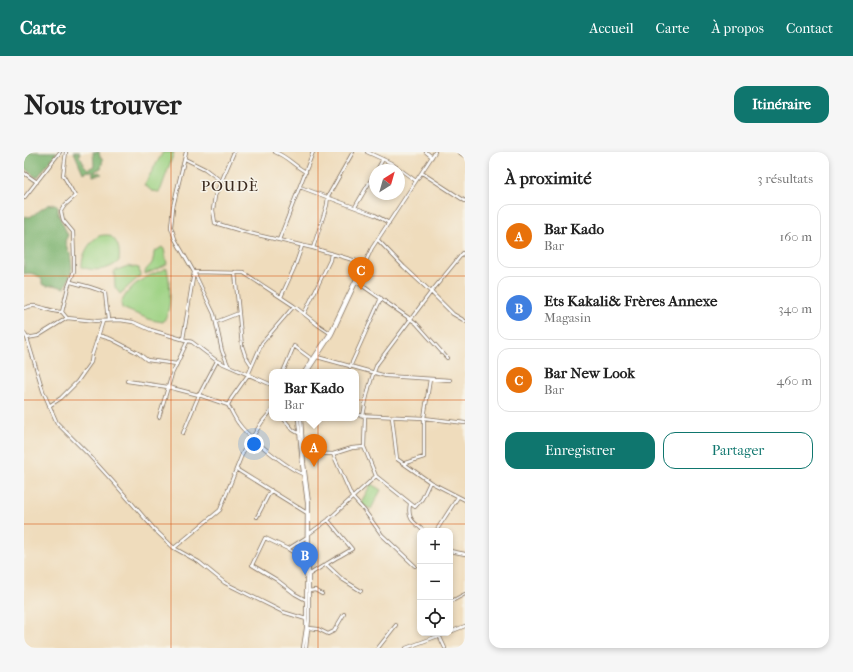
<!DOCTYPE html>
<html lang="fr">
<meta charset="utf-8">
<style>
:root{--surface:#fff;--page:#f6f6f6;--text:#222;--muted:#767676;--line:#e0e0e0;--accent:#0f766e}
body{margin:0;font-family:"IM FELL French Canon",serif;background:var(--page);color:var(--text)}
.controls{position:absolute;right:12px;bottom:12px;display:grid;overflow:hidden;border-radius:8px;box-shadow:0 2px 6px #0003}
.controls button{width:36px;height:36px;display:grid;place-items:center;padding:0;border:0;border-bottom:1px solid var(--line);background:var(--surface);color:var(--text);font:20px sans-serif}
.compass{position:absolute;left:345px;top:12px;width:36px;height:36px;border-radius:50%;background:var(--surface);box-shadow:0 2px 6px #0003;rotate:37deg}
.you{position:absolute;left:230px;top:292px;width:14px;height:14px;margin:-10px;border:3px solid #fff;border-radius:50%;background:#1a73e8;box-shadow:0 0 0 6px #1a73e833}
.badge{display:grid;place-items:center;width:26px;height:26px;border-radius:50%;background:var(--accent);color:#fff;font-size:13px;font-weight:700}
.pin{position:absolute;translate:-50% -33px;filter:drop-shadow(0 1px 2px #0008)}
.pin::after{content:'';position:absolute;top:21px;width:14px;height:12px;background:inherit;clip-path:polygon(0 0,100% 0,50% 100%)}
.popup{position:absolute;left:245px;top:217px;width:90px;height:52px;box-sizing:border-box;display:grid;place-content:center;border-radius:8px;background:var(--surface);filter:drop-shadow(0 1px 3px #0005);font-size:13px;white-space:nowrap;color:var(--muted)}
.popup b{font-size:15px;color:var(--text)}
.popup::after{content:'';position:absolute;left:50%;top:100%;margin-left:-8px;border:8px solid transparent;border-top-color:var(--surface)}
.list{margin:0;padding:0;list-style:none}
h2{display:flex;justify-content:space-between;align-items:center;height:52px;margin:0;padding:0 16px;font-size:17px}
h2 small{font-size:13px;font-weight:400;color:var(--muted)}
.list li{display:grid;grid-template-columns:26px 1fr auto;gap:12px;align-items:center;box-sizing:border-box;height:64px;margin:0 8px 8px;padding:0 8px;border:1px solid var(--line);border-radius:12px}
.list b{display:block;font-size:15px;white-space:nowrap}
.list p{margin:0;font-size:13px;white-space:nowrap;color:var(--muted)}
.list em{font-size:13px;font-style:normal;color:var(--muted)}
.actions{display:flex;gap:8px;padding:12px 16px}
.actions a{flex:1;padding:9px 0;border:1px solid var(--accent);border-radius:12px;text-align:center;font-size:14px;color:var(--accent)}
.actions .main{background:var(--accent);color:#fff}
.icon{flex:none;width:22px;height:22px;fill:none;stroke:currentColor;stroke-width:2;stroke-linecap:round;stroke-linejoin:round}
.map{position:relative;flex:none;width:441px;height:496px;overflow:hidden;border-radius:12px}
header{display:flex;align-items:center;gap:24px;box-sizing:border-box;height:56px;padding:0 20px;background:var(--accent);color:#fff}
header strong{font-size:19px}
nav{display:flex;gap:22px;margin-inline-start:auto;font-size:14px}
.intro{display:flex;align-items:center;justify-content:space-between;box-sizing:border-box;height:96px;padding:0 24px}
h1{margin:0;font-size:28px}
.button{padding:10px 18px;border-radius:12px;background:var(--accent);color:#fff;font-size:14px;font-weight:700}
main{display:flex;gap:24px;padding:0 24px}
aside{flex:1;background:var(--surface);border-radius:12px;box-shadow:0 2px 6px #0003}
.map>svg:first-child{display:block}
.green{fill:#9dd283;stroke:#6c7e50}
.forest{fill:#7eb471;stroke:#5c6f48}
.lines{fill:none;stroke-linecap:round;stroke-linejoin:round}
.street-casing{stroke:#7a6855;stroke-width:4}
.street{stroke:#fff;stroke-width:2.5}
.grid{fill:none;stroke:#d7540e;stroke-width:1;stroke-opacity:0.55}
.labels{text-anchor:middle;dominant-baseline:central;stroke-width:3;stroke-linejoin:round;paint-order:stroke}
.quarter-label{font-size:15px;letter-spacing:1px;fill:#3b2a1e;stroke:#f7f3e8}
</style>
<header>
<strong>Carte</strong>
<nav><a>Accueil</a><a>Carte</a><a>À propos</a><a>Contact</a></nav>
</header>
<div class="intro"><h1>Nous trouver</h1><a class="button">Itinéraire</a></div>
<main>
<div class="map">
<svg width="441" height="496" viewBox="0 0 441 496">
<rect width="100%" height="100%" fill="#f7f3e8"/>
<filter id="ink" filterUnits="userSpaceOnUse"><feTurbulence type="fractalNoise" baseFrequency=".025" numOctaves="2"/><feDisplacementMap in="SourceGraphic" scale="8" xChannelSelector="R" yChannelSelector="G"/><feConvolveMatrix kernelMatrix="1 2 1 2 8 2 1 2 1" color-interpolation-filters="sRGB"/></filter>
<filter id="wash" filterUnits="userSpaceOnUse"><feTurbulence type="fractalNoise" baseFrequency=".012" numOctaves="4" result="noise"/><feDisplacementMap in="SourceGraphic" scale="16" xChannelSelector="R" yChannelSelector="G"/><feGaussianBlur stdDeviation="0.9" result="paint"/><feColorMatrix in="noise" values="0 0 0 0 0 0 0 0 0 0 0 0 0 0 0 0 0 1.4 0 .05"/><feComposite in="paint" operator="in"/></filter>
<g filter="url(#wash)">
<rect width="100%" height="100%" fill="#efdcbc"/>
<path class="green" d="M 139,0 L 150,0 L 137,37 L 135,40 L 128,39 L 120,33 Z
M 85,83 C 95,90 96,97 95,109 C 86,118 70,120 58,115 C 57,105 65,89 75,84 C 77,83 82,83 85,83 Z
M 138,95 L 140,97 L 143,112 L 129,119 L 121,122 C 121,116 125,116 128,111 C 129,108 130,104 130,100 Z
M 104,114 L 115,116 L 116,124 L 96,142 L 91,135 L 90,119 Z
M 143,116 C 146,133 149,156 139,170 L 127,168 L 98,156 L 97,151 C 107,130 122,125 143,116 Z
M 347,332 L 357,338 L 347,357 L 336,352 Z"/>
<path class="forest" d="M 0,0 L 33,0 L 13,26 L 0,16 Z
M 50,0 L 56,0 L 55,4 L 58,7 L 60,13 L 64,17 L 70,14 L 69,0 L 75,0 L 76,5 L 79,7 L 77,16 L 71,19 L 71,20 L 72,21 L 76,20 L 78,22 L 69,24 L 69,20 L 65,19 L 59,21 Z
M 31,52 L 34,54 L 34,62 L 44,83 L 41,89 L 44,99 L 46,101 L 48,115 L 47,121 L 41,136 L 29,133 L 23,134 L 18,132 L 18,128 C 13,122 8,120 0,122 L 0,64 L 6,65 L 24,53 Z"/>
</g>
<g filter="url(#ink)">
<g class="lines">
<defs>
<path id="street" d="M 162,0 L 149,55 L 147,75 L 151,87 L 170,120 L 190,162 L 198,199 L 204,213
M 210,0 L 191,44 L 189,58 L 191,71 L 221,80 L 289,96 L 339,111
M 251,0 C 264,5 270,14 282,20
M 343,0 L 367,11 L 392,29
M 402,0 L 408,5
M 435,0 L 441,4
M 161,7 L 181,17 L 197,29
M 353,18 L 359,7
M 0,21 L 13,30
M 398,21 L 441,49
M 276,35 L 351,63 L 365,71
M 0,46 L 36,0
M 331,55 L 351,21
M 255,88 L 289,0
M 289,96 L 303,53 L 304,44 L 329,0
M 439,101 L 407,140 L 429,162 L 441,169
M 211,120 L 218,194 L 221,203 L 228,214
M 47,130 C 55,132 76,137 81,141 L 84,168
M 333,130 L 392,171 L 423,206
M 257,145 L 271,114 L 278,94
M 270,154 L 238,191 L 224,223 L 207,247 L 204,253 C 208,260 211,267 215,272 C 223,284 266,318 279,322
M 0,156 C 16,150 22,160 38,160 L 43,166
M 38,160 L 44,135 L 50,119 L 50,105 L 49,80 L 39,68 L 37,59 L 41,53 L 51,44 L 39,23 L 42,0
M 280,162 L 306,108 L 307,101
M 192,170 L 215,161
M 0,181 L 3,186 L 19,239 L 33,271 L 63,301 L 92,333 L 131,378 L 150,396 L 175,410 L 201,431 L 259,460 L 282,467
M 74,183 L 87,187 L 114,201 L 123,208 L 153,212
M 3,186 L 14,184 L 43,166 L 73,169 L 96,168 L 109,170 L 127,178 L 168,190 L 193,209 L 248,233
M 159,187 L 170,120 L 220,121 L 270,154 L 294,173 L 306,181
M 293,205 L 362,224 L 426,228
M 326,215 L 357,146
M 259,220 L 270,194 L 289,208
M 280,220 L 306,181 L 340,110
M 283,220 L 308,182 L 348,96 L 411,0
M 103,229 L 144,235 L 175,243 L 204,253
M 25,254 L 37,246 L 53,230 L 67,210 L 68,203 L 79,169
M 332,263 L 400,266 L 441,271
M 339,264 C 342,246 346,228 353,212 L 407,140 L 380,115 L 354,88
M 341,264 L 340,295 L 352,324 L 391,355 L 398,347 L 406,330
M 135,265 L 148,222 L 164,188
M 368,265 L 373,307 L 406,330 L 441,348
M 259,266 L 269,278 L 276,282
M 274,266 L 278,312 L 283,351 L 282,476 L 279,496
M 277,266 L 280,312 L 285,351 L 285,467 L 282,496
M 159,281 L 175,243 L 193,209
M 280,301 L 309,302 L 328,296 L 340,295
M 309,302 L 328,345 L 340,358 L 358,383 L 391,414
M 381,311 L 400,305 L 400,266 L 406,227
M 212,317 L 283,361
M 386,352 C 383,368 390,370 400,379
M 233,365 L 247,338
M 412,379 L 434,345
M 286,381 L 304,368 L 352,324
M 150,396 L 196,358 L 219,300 L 238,270 L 248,258
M 264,397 L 283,385
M 426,399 L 441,402
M 302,412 L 318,427 L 337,439
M 286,422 L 312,406 L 316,404 L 328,397 L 304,368
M 285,439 L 291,438 L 298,442
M 282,448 L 271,442 L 253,428 L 228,413 L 241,386 L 264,397 L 283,409
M 426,450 L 441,442
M 285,476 L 294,477 L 304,482 L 310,479 L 320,462
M 426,480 L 441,474
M 414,481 L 421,496
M 354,496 L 372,473
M 382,496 L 422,481"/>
</defs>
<use href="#street" class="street-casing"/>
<use href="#street" class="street"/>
</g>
</g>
<path class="grid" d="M 147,0 L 147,496M 294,0 L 294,496M 0,124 L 441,124M 0,248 L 441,248M 0,372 L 441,372"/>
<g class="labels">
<g class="quarter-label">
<text x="206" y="34">POUDÈ</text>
</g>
</g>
</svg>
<div class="controls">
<button>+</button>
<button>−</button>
<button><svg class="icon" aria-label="locate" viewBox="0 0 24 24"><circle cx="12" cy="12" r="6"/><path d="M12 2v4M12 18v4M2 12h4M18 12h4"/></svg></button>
</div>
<svg class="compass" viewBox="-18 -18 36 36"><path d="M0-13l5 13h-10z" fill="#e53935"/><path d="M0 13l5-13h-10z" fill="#767676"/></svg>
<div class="you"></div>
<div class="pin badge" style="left:290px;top:315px;background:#e8710a">A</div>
<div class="popup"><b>Bar Kado</b>Bar</div>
<div class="pin badge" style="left:281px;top:423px;background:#3f7fe0">B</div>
<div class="pin badge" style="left:337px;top:138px;background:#e8710a">C</div>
</div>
<aside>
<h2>À proximité<small>3 résultats</small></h2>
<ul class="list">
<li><span class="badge" style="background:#e8710a">A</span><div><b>Bar Kado</b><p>Bar</p></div><em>160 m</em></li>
<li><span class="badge" style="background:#3f7fe0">B</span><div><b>Ets Kakali&amp; Frères Annexe</b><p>Magasin</p></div><em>340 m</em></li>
<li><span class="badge" style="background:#e8710a">C</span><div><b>Bar New Look</b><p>Bar</p></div><em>460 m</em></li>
</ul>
<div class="actions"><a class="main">Enregistrer</a><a>Partager</a></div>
</aside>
</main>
